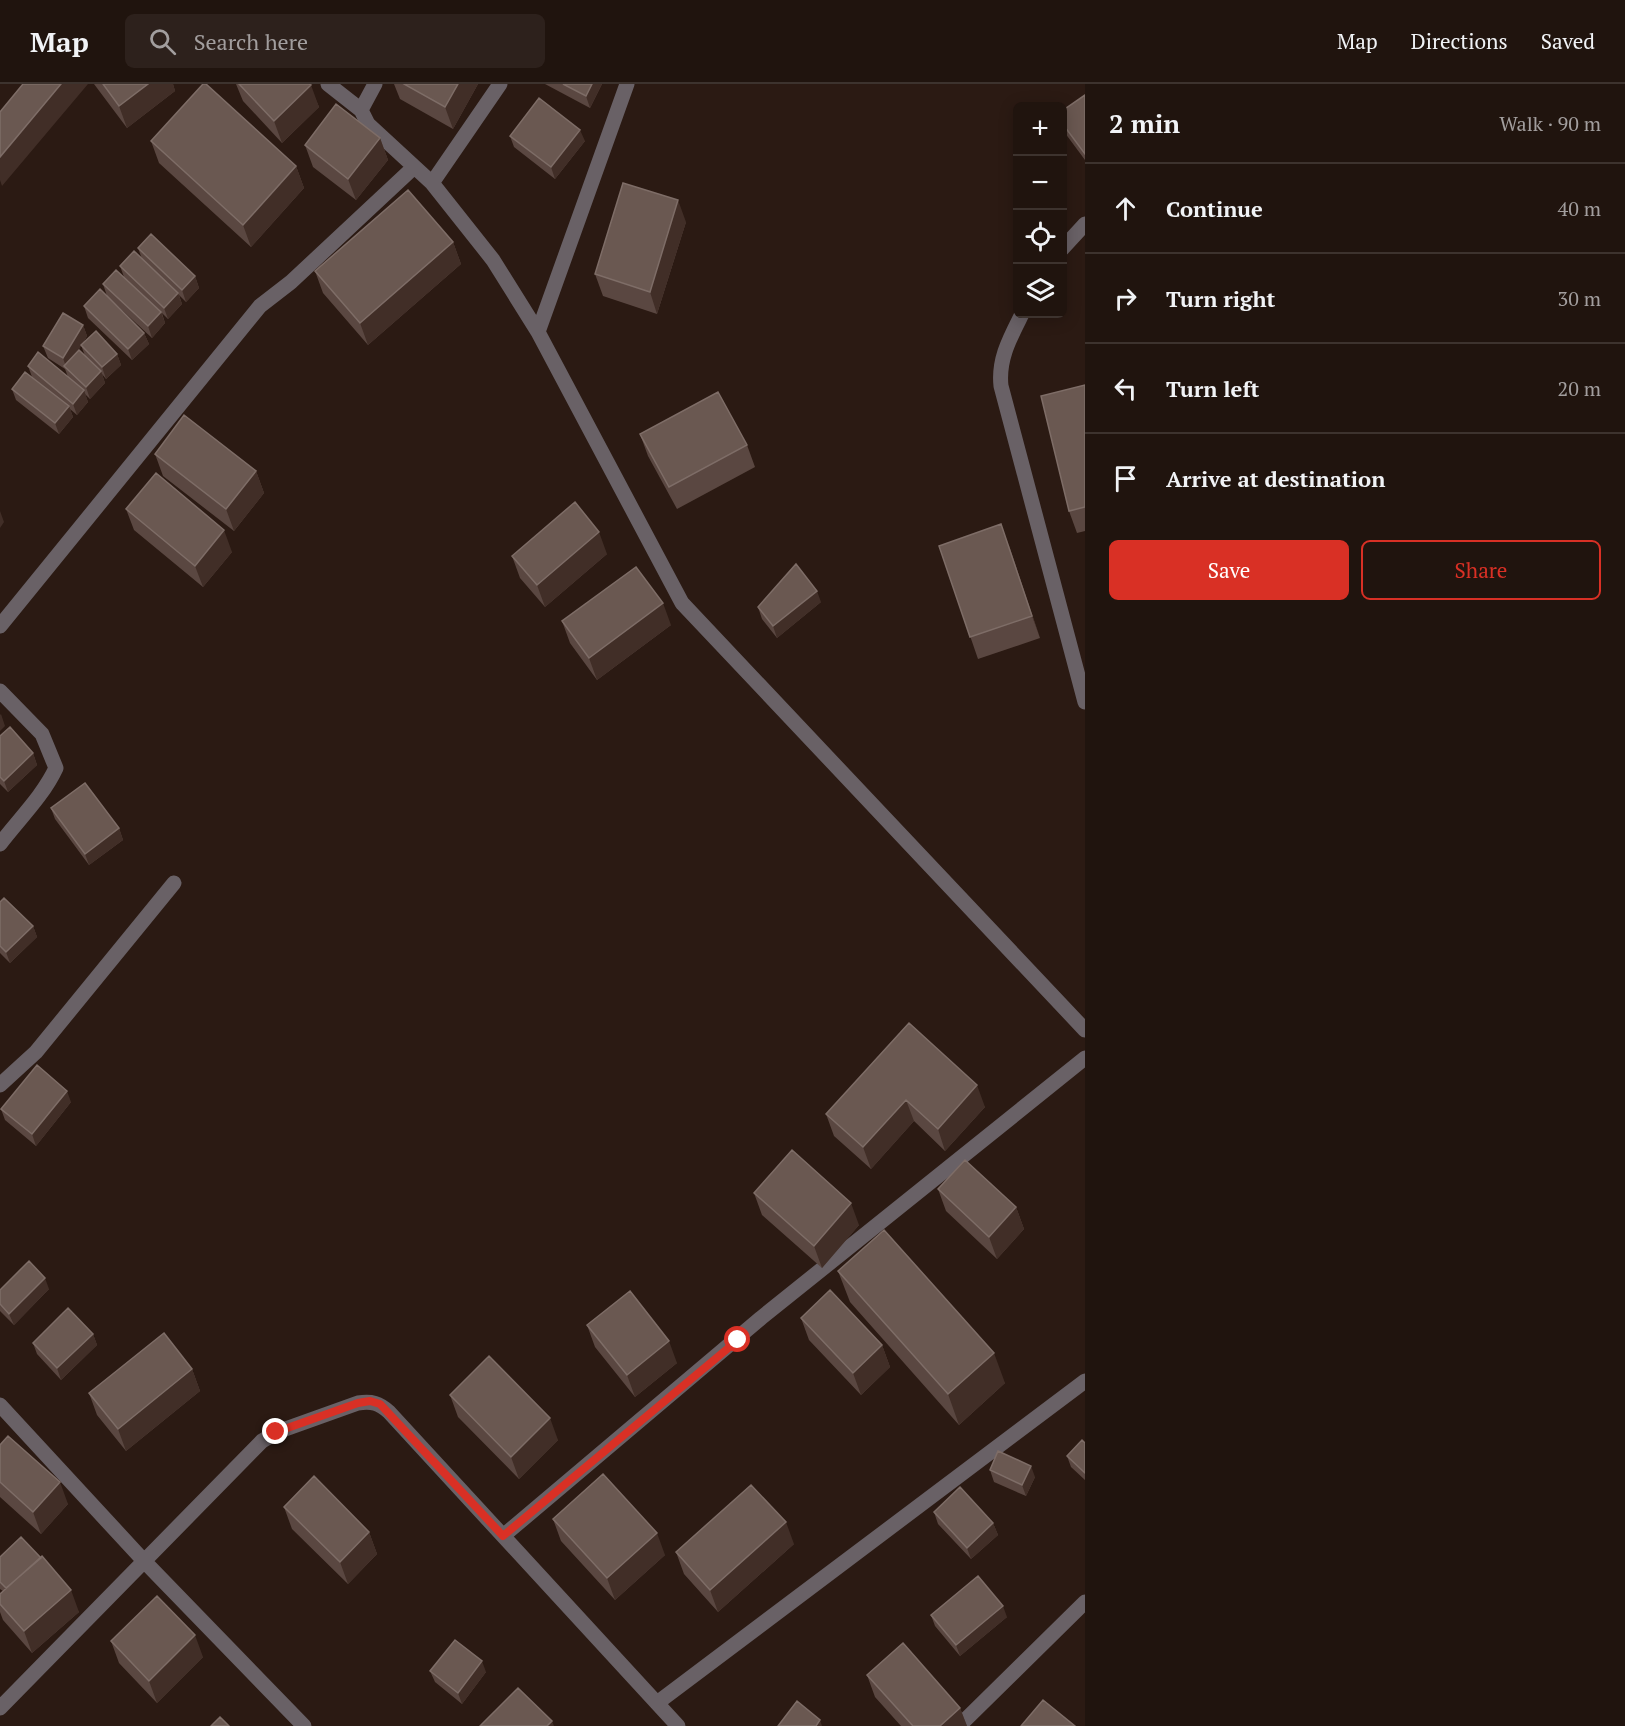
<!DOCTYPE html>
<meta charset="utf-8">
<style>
:root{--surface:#20140e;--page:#2d211c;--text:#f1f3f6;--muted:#a29e9e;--line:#3d332e;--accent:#d93025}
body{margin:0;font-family:"PT Serif",serif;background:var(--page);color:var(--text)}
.controls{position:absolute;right:18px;top:18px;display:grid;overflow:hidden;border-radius:9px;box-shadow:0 3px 15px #0003}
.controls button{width:54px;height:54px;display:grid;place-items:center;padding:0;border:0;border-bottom:2px solid var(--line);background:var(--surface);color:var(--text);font:30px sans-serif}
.stop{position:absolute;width:18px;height:18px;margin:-14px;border:4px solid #d93025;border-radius:50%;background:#fff}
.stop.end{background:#d93025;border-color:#fff;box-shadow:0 2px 6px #0008}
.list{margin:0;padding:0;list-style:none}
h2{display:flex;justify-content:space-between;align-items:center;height:78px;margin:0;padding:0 24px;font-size:26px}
h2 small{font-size:20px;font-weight:400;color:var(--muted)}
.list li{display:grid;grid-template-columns:39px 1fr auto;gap:18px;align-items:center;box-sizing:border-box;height:90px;padding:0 24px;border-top:2px solid var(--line)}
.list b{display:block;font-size:22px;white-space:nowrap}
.list em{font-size:20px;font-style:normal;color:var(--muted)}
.actions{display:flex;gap:12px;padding:18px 24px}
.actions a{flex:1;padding:14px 0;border:2px solid var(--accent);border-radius:9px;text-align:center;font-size:21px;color:var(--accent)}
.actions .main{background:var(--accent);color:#fff}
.icon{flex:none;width:33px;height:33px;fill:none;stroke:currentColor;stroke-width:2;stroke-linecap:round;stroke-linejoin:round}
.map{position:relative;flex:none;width:1085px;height:1642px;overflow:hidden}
header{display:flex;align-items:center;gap:36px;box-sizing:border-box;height:84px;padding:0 30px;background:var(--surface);border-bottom:2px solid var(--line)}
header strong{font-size:28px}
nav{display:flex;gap:33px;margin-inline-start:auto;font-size:21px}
.search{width:420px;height:54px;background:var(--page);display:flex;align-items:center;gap:15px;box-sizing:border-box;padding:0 21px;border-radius:9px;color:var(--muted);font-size:22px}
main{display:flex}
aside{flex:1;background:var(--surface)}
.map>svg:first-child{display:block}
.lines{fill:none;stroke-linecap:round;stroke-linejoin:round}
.minor{stroke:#696166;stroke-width:15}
.wall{fill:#5a4741;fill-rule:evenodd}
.shaded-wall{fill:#412e27}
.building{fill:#6a5851;stroke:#7e6d67;stroke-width:1.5}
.route{stroke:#d93025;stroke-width:8}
</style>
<header>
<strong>Map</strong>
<div class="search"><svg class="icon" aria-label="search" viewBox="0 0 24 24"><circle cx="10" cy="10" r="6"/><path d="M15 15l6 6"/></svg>Search here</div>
<nav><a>Map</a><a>Directions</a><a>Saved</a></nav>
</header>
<main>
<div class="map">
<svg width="1085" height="1642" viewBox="0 0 1085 1642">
<rect width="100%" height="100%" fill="#2b1a13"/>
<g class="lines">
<path class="minor" d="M 328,0 L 361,26 L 368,40 L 432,99 L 493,176 L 538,248 L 682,519 L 1085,946
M 361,26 L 375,0
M 432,99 L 500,0
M 1062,165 L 1085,140
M 1022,230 C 1010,254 998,275 1001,302 L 1085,618
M 538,248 L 627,0
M 0,542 L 260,222 L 291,198 L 413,84
M 0,607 L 42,650 L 56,684 C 43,712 19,735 0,760
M 0,1001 L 36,968 L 174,799
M 0,1321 L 144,1477 L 304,1642
M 503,1452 L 761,1234 L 1085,974
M 657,1619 L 1085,1297
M 0,1624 L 262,1357 L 277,1348 L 358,1319 C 372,1317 379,1319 389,1328 L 678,1642
M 959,1642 L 1085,1518"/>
</g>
<path class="wall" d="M 94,0 L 173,0 L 175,7 L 127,44 Z
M 236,0 L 309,0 L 319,23 L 282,59 L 243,17 Z
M 394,0 L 478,0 L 453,45 L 400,15 Z
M 545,0 L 602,0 L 590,24 Z
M 1085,11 L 1085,76 L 1062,45 L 1062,27 Z
M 510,52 L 585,57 L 555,95 L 514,63 Z
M 380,54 L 388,76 L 356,116 L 313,83 L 305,61 Z
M 151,57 L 296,82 L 304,104 L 251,163 L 159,79 Z
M 686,138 L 657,230 L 603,212 L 595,190 Z
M 453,158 L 461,180 L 368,261 L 323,209 L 315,187 Z
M 138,164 L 195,192 L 199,204 L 186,218 L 179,211 L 182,220 L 168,235 L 162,229 L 165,239 L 152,254 L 107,212 L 144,249 L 149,260 L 132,276 L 88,234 L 84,222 L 107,212 L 103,200 L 124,193 L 120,182 L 142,175 Z
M 83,241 L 87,252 L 83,259 L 117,270 L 121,281 L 106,295 L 102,290 L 105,299 L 90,315 L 85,310 L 88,318 L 77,331 L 70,325 L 73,333 L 59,350 L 16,316 L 12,305 L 32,293 L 28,282 L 68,293 L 65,285 L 48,274 L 43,262 ZM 81,261 L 85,272 L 78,266 Z
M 1085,301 L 1085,447 L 1077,449 L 1069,427 Z
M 640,350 L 747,361 L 755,383 L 677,425 L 648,372 Z
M 155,370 L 256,387 L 264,409 L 234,447 L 163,392 Z
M 126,425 L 232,468 L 203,503 L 134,446 Z
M 939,462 L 1009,462 L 1040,554 L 978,575 Z
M 607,470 L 545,523 L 520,494 L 512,472 Z
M 821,518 L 777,554 L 762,535 L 758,523 Z
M 562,537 L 671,541 L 597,596 L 570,559 Z
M 0,652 L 33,669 L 37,681 L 8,708 L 0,700 Z
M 51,724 L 119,744 L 123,756 L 89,781 L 55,735 Z
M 0,818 L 33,842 L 37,853 L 10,879 L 0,869 Z
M 909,939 L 985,1023 L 945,1067 L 914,1037 L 871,1085 L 834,1052 L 826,1030 Z
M 71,1018 L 36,1062 L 5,1036 L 1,1025 Z
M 938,1105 L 1016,1123 L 1024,1145 L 997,1175 L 946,1127 Z
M 754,1109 L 859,1141 L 822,1184 L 762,1131 Z
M 838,1187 L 1005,1299 L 959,1341 L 850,1218 Z
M 49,1205 L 14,1241 L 0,1227 L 0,1206 Z
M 801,1234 L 882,1261 L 890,1283 L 861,1311 L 809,1256 Z
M 587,1241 L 677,1279 L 635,1313 L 595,1263 Z
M 93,1250 L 97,1261 L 61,1296 L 37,1270 L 33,1259 Z
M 192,1285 L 200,1307 L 126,1367 L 97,1331 L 89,1309 Z
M 450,1311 L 558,1356 L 519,1395 L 458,1333 Z
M 1085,1359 L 1085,1396 L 1071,1383 L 1067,1372 Z
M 0,1361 L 68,1420 L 41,1450 L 0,1413 Z
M 990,1386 L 1035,1393 L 1026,1412 L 994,1398 Z
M 284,1423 L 369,1448 L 377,1470 L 348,1500 L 292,1445 Z
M 934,1428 L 993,1439 L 998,1451 L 971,1475 L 938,1440 Z
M 553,1435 L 665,1471 L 615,1516 L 561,1457 Z
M 794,1460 L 718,1528 L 684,1490 L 676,1468 Z
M 0,1473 L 41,1474 L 79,1528 L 32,1569 L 3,1536 L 0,1528 L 0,1510 L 3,1507 L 0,1505 Z
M 931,1531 L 1007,1533 L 960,1572 L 935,1542 Z
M 111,1557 L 203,1573 L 157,1619 L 119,1579 Z
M 430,1587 L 486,1588 L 462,1620 L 435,1598 Z
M 867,1591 L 960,1624 L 967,1642 L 901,1642 L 875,1613 Z"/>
<path class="shaded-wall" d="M 61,0 L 88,0 L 2,102 L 0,96 L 0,73 Z
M 148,0 L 173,0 L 175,7 L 127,44 L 119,22 Z
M 458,0 L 478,0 L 453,45 L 445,23 Z
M 592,0 L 602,0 L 590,24 L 586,12 Z
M 311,1 L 319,23 L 282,59 L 274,37 Z
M 580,46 L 585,57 L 555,95 L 551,83 Z
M 380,54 L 388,76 L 356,116 L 348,95 Z
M 296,82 L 304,104 L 251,163 L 243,141 Z
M 678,116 L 686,138 L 657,230 L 650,208 Z
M 453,158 L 461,180 L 368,261 L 360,239 Z
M 195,192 L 199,204 L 186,218 L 182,206 Z
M 178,209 L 182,220 L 168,235 L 164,224 Z
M 161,228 L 165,239 L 152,254 L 148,242 Z
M 83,241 L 87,252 L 67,286 L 63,274 Z
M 144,249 L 149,260 L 132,276 L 128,265 Z
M 117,270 L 121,281 L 106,295 L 102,283 Z
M 101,287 L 105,299 L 90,315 L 86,303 Z
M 84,306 L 88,318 L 77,331 L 73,320 Z
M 69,322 L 73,333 L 59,350 L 55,339 Z
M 256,387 L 264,409 L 234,447 L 226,425 Z
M 0,427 L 4,438 L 0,444 Z
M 1001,440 L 1009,462 L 1040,554 L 1032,532 Z
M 224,446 L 232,468 L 203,503 L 195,482 Z
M 599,448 L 607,470 L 545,523 L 537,501 Z
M 817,507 L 821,518 L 777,554 L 773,542 Z
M 663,519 L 671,541 L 597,596 L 589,574 Z
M 1,630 L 5,642 L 0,647 L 0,631 Z
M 33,669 L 37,681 L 8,708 L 4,697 Z
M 119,744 L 123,756 L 89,781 L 85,770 Z
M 33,842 L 37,853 L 10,879 L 6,868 Z
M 977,1001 L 985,1023 L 945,1067 L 938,1045 Z
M 67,1007 L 71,1018 L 36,1062 L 32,1050 Z
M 906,1016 L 914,1037 L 871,1085 L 863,1063 Z
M 851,1119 L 859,1141 L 822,1184 L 814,1162 Z
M 1016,1123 L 1024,1145 L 997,1175 L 989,1153 Z
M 45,1194 L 49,1205 L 14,1241 L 9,1230 Z
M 93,1250 L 97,1261 L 61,1296 L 57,1284 Z
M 669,1257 L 677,1279 L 635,1313 L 627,1291 Z
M 882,1261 L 890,1283 L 861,1311 L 853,1289 Z
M 994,1269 L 1005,1299 L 959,1341 L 948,1310 Z
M 192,1285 L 200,1307 L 126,1367 L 118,1345 Z
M 550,1334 L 558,1356 L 519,1395 L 511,1373 Z
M 1031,1382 L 1035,1393 L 1026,1412 L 1022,1401 Z
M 60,1398 L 68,1420 L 41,1450 L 33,1428 Z
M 786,1438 L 794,1460 L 718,1528 L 710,1506 Z
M 993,1439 L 998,1451 L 971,1475 L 967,1464 Z
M 369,1448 L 377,1470 L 348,1500 L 340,1478 Z
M 657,1449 L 665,1471 L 615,1516 L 607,1494 Z
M 71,1506 L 79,1528 L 32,1569 L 24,1547 Z
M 1003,1522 L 1007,1533 L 960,1572 L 956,1561 Z
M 195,1551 L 203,1573 L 157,1619 L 149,1597 Z
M 482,1577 L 486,1588 L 462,1620 L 458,1609 Z
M 960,1624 L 967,1642 L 940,1642 Z
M 820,1636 L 822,1642 L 816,1642 Z
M 552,1637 L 554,1642 L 547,1642 Z"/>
<path class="building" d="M 23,0 L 61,0 L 0,73 L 0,28 Z
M 103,0 L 148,0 L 119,22 Z
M 203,0 L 206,0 L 296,82 L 243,141 L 151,57 Z
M 239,0 L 309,0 L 311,1 L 274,37 Z
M 404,0 L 458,0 L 445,23 Z
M 563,0 L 592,0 L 586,12 Z
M 1085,11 L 1085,70 L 1062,39 L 1062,27 Z
M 539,14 L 580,46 L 551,83 L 510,52 Z
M 336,20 L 380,54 L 348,95 L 305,61 Z
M 623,99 L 678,116 L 650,208 L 595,190 Z
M 408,106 L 453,158 L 360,239 L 315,187 Z
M 151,150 L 195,192 L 182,206 L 138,164 Z
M 134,167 L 178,209 L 164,224 L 120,182 Z
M 116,186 L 161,228 L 148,242 L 103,200 Z
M 100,205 L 144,249 L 128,265 L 84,222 Z
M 63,229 L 83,241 L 63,274 L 43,262 Z
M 96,247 L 117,270 L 102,283 L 81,261 Z
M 79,266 L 101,287 L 86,303 L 64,282 Z
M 38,268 L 84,306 L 73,320 L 28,282 Z
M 25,288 L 69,322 L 55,339 L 12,305 Z
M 1085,301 L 1085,423 L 1069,427 L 1041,312 Z
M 718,308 L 747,361 L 669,403 L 640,350 Z
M 184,331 L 256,387 L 226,425 L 155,370 Z
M 156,389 L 224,446 L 195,482 L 126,425 Z
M 575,418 L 599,448 L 537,501 L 512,472 Z
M 1001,440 L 1032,532 L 970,553 L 939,462 Z
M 796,480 L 817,507 L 773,542 L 758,523 Z
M 636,483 L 663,519 L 589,574 L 562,537 Z
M 10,643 L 33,669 L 4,697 L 0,693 L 0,652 Z
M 85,699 L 119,744 L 85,770 L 51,724 Z
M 4,814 L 33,842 L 6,868 L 0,862 L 0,818 Z
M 909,939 L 977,1001 L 938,1045 L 906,1016 L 863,1063 L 826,1030 Z
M 37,981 L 67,1007 L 32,1050 L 1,1025 Z
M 792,1066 L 851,1119 L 814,1162 L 754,1109 Z
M 965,1076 L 1016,1123 L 989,1153 L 938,1105 Z
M 884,1146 L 994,1269 L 948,1310 L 838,1187 Z
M 29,1177 L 45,1194 L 9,1230 L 0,1220 L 0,1206 Z
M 830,1206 L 882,1261 L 853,1289 L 801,1234 Z
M 630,1207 L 669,1257 L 627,1291 L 587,1241 Z
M 68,1224 L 93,1250 L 57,1284 L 33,1259 Z
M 164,1249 L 192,1285 L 118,1345 L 89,1309 Z
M 489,1272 L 550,1334 L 511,1373 L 450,1311 Z
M 8,1352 L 60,1398 L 33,1428 L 0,1398 L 0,1361 Z
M 1082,1356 L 1085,1359 L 1085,1389 L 1067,1372 Z
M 998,1367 L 1031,1382 L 1022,1401 L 990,1386 Z
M 603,1390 L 657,1449 L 607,1494 L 553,1435 Z
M 314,1392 L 369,1448 L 340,1478 L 284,1423 Z
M 751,1401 L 786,1438 L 710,1506 L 676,1468 Z
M 960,1403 L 993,1439 L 967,1464 L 934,1428 Z
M 21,1453 L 41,1474 L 6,1504 L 0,1498 L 0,1473 Z
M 42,1472 L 71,1506 L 24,1547 L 0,1520 L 0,1510 Z
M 978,1492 L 1003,1522 L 956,1561 L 931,1531 Z
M 157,1512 L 195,1551 L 149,1597 L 111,1557 Z
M 455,1556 L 482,1577 L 458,1609 L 430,1587 Z
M 903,1559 L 960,1624 L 940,1642 L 913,1642 L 867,1591 Z
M 518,1604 L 552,1637 L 547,1642 L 480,1642 Z
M 1043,1616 L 1075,1642 L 1021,1642 Z
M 797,1617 L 820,1636 L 816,1642 L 778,1642 Z
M 220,1633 L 229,1642 L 211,1642 Z"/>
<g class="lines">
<path class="route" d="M 276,1348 L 358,1319 L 370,1317 L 380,1320 L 503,1452 L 738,1256"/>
</g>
</svg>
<div class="controls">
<button>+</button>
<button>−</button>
<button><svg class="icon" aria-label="locate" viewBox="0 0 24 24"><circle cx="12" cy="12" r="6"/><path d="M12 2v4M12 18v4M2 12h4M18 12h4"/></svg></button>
<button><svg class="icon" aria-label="layers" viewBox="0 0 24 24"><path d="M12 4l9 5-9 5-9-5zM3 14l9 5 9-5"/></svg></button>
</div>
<div class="stop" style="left:738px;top:1256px"></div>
<div class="stop end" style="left:276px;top:1348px"></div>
</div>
<aside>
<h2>2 min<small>Walk · 90 m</small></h2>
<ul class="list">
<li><svg class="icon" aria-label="ahead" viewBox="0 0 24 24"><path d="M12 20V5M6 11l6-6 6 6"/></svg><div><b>Continue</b></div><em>40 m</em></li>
<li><svg class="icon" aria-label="right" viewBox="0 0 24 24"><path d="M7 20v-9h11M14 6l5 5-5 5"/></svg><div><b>Turn right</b></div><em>30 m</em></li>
<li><svg class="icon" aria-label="left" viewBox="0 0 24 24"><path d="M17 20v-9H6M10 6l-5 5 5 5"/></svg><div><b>Turn left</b></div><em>20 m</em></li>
<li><svg class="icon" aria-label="arrive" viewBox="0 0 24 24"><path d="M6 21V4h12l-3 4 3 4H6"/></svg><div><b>Arrive at destination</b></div></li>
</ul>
<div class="actions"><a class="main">Save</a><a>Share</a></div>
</aside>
</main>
